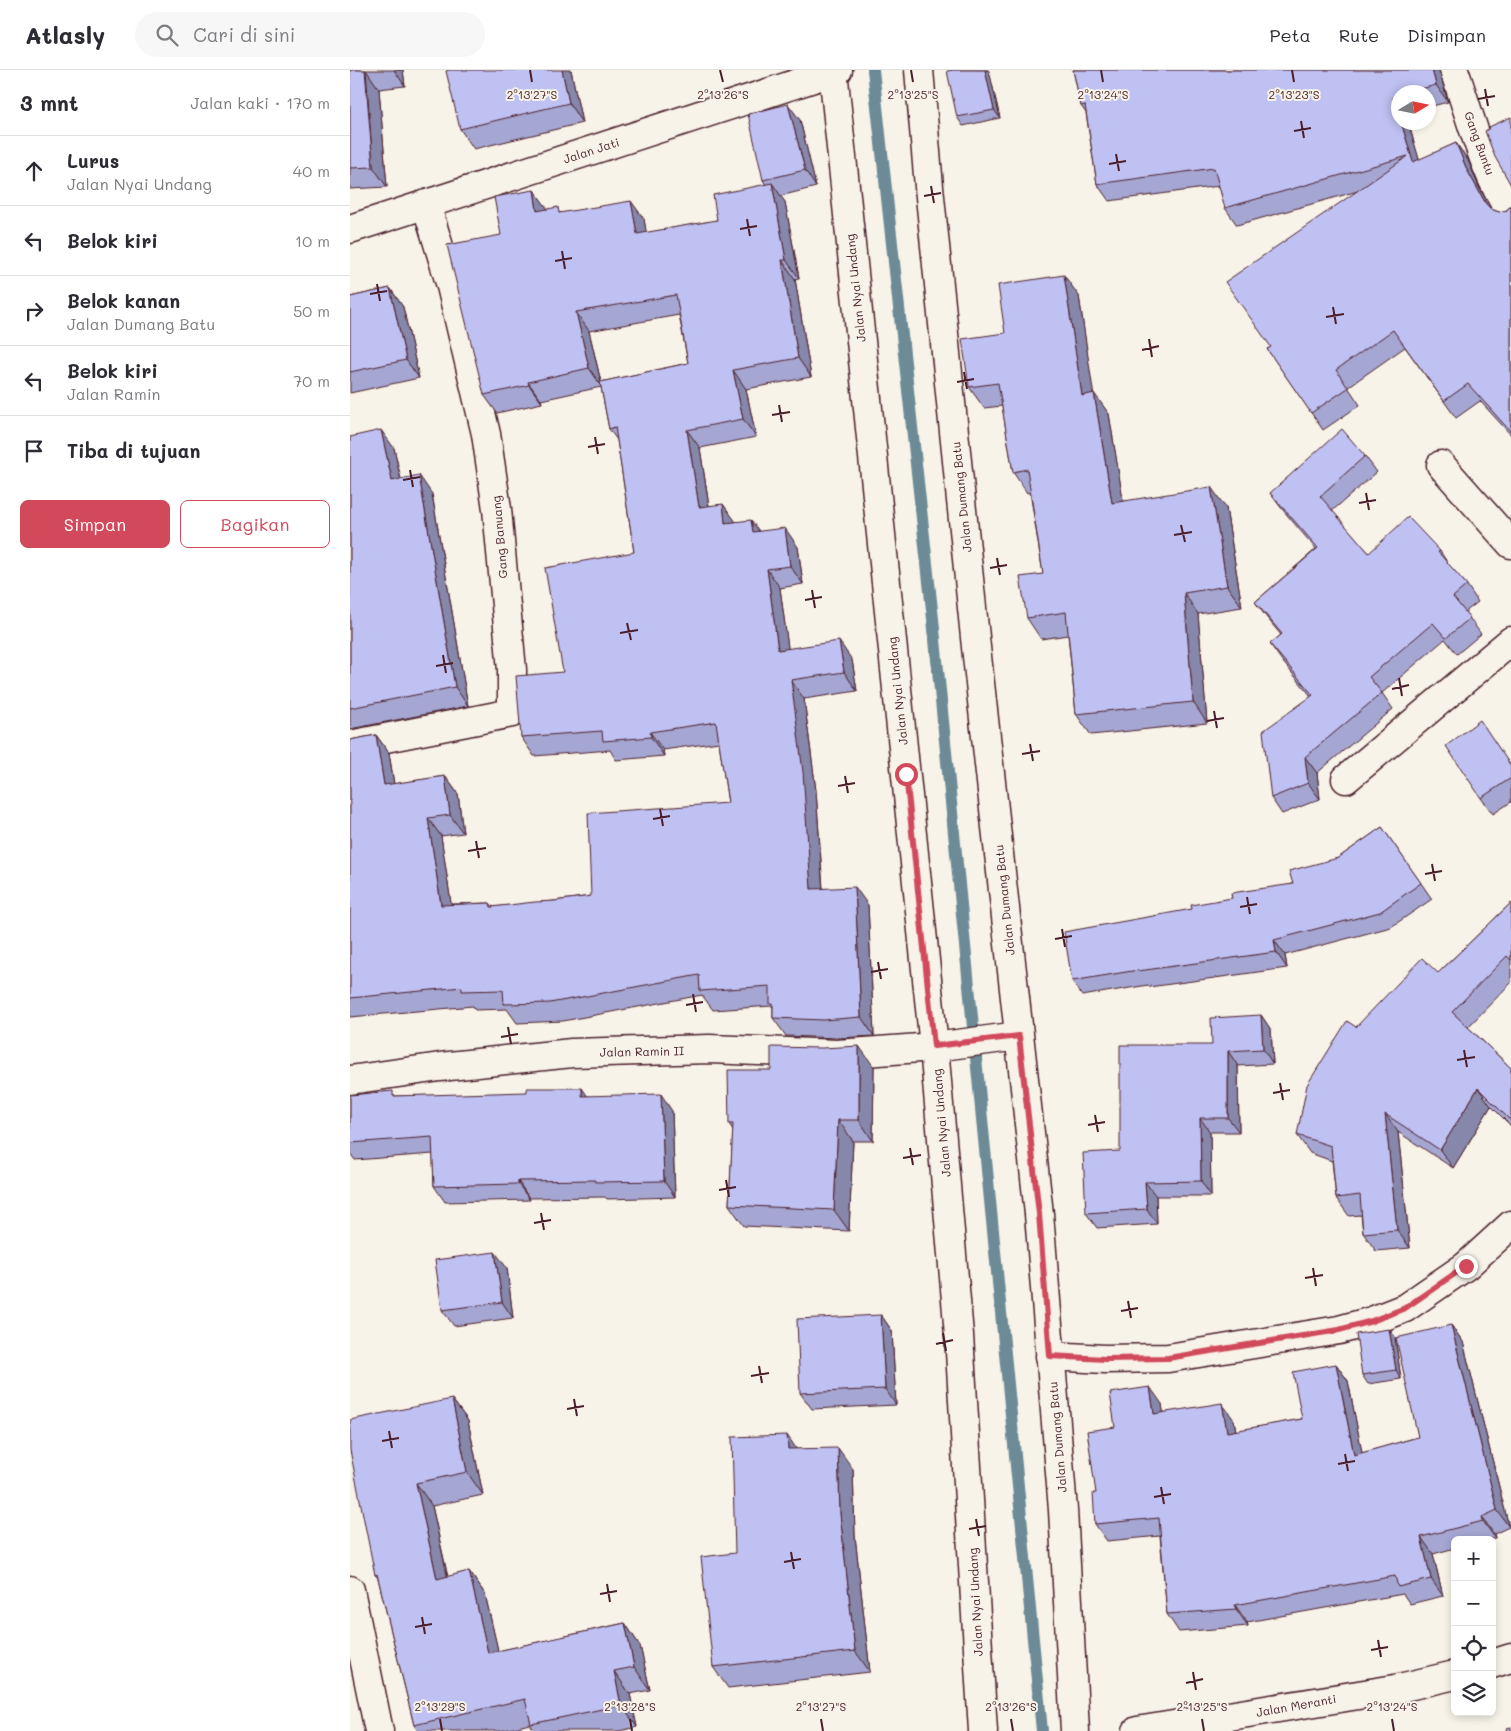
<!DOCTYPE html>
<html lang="id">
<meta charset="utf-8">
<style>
:root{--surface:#fff;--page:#f7f7f7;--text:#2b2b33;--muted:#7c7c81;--line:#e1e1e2;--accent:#d1495b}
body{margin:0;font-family:Mali,sans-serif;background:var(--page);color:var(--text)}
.controls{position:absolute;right:15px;bottom:15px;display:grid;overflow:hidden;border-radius:8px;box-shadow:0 2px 8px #0003}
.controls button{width:45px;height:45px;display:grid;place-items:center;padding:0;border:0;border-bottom:1px solid var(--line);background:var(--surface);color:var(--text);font:25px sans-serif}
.compass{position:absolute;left:1041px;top:15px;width:45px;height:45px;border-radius:50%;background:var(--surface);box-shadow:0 2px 8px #0003;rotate:80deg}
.stop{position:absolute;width:15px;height:15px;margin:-11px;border:4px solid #d1495b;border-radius:50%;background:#fff}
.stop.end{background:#d1495b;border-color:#fff;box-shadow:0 1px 5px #0008}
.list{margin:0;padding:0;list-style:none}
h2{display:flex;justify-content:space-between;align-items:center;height:65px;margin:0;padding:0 20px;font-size:21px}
h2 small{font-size:16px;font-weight:400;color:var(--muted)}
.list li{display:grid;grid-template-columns:32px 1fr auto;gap:15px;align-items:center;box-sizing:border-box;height:70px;padding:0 20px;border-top:1px solid var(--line)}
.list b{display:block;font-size:19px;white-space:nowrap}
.list p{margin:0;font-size:16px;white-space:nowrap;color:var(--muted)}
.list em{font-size:16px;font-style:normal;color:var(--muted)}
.actions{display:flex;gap:10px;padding:15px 20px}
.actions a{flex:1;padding:11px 0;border:1px solid var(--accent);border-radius:8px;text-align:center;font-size:18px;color:var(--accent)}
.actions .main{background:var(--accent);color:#fff}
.icon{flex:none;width:28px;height:28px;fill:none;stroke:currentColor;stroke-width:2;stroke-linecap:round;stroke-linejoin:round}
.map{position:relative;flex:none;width:1161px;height:1661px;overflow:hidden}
header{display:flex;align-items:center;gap:30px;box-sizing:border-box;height:70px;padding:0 25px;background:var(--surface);border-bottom:1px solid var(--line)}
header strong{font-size:24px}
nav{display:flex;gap:28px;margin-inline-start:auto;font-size:18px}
.search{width:350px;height:45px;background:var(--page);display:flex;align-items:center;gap:12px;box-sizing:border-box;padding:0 18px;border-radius:28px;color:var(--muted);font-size:19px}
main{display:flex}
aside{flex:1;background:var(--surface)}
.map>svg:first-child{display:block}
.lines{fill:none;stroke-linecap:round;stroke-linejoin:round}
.stream{stroke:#6c8b97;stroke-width:12}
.minor-casing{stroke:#4a1f2b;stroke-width:31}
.minor{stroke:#f7f3e8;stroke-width:28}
.wall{fill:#a5a6d1;stroke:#4a1f2b;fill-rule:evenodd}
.shaded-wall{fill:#8687aa;stroke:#4a1f2b}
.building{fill:#c0c1f3;stroke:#4a1f2b}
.route{stroke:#d1495b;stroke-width:6}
.ticks{fill:none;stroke:#4a1f2b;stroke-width:2}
.labels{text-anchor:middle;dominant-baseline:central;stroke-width:4;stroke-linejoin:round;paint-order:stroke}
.street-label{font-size:12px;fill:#4a1f2b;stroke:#f7f3e8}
.ticks-label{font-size:12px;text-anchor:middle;fill:#4a1f2b;stroke:#f7f3e8;stroke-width:4;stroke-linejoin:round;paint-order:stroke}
</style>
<header>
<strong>Atlasly</strong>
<div class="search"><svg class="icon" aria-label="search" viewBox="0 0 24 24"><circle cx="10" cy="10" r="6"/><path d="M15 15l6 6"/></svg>Cari di sini</div>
<nav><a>Peta</a><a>Rute</a><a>Disimpan</a></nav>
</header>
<main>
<aside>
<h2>3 mnt<small>Jalan kaki · 170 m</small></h2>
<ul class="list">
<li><svg class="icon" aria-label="ahead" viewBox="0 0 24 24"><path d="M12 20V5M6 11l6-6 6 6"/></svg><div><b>Lurus</b><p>Jalan Nyai Undang</p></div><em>40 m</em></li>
<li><svg class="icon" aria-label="left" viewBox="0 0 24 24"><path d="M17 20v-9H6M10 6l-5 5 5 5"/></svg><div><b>Belok kiri</b></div><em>10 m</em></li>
<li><svg class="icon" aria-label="right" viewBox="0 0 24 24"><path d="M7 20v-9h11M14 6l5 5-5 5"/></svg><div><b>Belok kanan</b><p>Jalan Dumang Batu</p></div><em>50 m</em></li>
<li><svg class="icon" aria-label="left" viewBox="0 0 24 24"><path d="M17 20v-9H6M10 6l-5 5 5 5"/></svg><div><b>Belok kiri</b><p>Jalan Ramin</p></div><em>70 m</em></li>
<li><svg class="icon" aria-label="arrive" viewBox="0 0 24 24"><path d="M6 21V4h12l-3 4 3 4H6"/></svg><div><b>Tiba di tujuan</b></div></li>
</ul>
<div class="actions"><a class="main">Simpan</a><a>Bagikan</a></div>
</aside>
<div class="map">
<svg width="1161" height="1661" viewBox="0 0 1161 1661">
<rect width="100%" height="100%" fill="#f7f3e8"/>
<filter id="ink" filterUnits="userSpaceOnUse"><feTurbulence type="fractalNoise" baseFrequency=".02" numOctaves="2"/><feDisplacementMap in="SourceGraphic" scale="10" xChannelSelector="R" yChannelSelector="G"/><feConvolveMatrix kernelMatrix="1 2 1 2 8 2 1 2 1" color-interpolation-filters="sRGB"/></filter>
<g filter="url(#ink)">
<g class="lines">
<path class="stream" d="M 523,0 L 583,549 L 692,1661"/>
<defs>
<path id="minor" d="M 483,0 L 584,977 L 609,1265 L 633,1661
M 569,0 L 579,117 L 626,577 L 689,1144 L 713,1440 L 725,1661
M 1104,0 C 1120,45 1134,103 1161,143
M 0,159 L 488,0
M 1091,395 L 1161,474
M 0,675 L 162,643 L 162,600 L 147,439 L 136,364 L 101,216 L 76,134
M 996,709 L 1161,571
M 0,1010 L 90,997 L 222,983 L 359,979 L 487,984 L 584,977 L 669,966
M 700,1286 L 755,1289 L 818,1288 L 989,1260 L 1022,1251 L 1055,1238 L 1116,1196 L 1161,1155
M 0,1520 L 29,1661
M 1142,1594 L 1161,1588
M 787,1661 L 1045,1619 L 1105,1605"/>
</defs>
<use href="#minor" class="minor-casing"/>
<use href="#minor" class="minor"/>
</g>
<path class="wall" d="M 0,0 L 53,0 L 55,16 L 29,19 L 37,117 L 0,119 Z
M 221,0 L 232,53 L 124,79 L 110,59 Z
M 604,0 L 638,0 L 639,1 L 650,48 L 613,56 L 607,47 Z
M 723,0 L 1089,0 L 1098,32 L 1078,37 L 1078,22 L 1048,22 L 1048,52 L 1058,52 L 1069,90 L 1106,73 L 1118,90 L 1129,117 L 1141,139 L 1149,142 L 1157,140 L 1161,135 L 1161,365 L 1130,331 L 1106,348 L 1055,277 L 998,317 L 1010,335 L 973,360 L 917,279 L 921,277 L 1008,121 L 887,155 L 875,138 L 869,116 L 759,131 L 747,114 L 736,43 L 731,36 Z
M 450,50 L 466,117 L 430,126 L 435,132 L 449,208 L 445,209 L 461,307 L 396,319 L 406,367 L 350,378 L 359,436 L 385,452 L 448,477 L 453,514 L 430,518 L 438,579 L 502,590 L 507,621 L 454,629 L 466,721 L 473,818 L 518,835 L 524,966 L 487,968 L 436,966 L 423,948 L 423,937 L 422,936 L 363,940 L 352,925 L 213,951 L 167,953 L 157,939 L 125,940 L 123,936 L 0,947 L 0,670 L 26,665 L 39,683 L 44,714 L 95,706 L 108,724 L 113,763 L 91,766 L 101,834 L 140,833 L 143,837 L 204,831 L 241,826 L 378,733 L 369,672 L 313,680 L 314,686 L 266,690 L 260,680 L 184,686 L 171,667 L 213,602 L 284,482 L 267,370 L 259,359 L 251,317 L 191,330 L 192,333 L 147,343 L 134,325 L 151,165 L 184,120 L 197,139 L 212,143 L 294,149 L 296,163 L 367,150 L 416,115 L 413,110 ZM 329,245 L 338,293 L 251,312 L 239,261 Z
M 40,218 L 53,237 L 69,308 L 0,323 L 0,227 Z
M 729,226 L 743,324 L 759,344 L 773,431 L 876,438 L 892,537 L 848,544 L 857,653 L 741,665 L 726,644 L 718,565 L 691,569 L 677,548 L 693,504 L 680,422 L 677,423 L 663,402 L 652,336 L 634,338 L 619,317 L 655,263 Z
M 0,367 L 44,378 L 51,409 L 82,424 L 118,636 L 0,659 Z
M 1015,386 L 1027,402 L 982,441 L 1019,483 L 1090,481 L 1099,495 L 1117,515 L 1128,532 L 1115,542 L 1131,564 L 1107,584 L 1095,569 L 1032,623 L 1043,639 L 967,703 L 970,729 L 932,744 L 921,728 L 961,626 L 932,591 L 920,574 L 931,565 L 917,548 L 905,532 L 966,479 L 932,439 L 920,423 Z
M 1161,695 L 1161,732 L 1143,744 L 1131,728 Z
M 1032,757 L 1082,829 L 1041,857 L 935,885 L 937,898 L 799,917 L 798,915 L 732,926 L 722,911 L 842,839 L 882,828 L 943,814 L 988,788 Z
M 1161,833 L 1161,913 L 1118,957 L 1161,998 L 1161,1056 L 1141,1036 L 1103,1098 L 1048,1062 L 1060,1178 L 1026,1181 L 1013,1163 L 1011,1145 L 999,1146 L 986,1128 L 982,1091 L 960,1083 L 947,1065 L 1006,957 L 1088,903 Z
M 911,945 L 921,960 L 923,994 L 888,996 L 889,1062 L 860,1062 L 861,1126 L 806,1126 L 807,1154 L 747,1158 L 736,1143 L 770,1081 L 862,975 Z
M 524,997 L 523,1071 L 503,1071 L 499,1161 L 394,1156 L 379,1135 L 383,1060 L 379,1054 L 421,1000 Z
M 0,1025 L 46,1026 L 238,1026 L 322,1041 L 325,1127 L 257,1129 L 255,1127 L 179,1128 L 180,1130 L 95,1132 L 84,1116 L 83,1084 L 5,1090 L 0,1083 Z
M 157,1198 L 163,1248 L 104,1256 L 92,1240 Z
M 531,1245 L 542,1261 L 546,1335 L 462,1339 L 450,1323 Z
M 1101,1255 L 1113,1272 L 1159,1457 L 1144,1464 L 1145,1468 L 1138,1470 L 1105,1470 L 1105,1478 L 1083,1484 L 1093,1526 L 1060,1534 L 1053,1524 L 897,1552 L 898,1556 L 829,1562 L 817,1544 L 810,1466 L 757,1471 L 745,1454 L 746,1423 L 765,1357 L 812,1334 L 813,1342 L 884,1350 L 886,1361 L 952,1349 L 986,1294 L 998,1311 L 1012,1383 L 1068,1367 Z
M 1039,1259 L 1045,1267 L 1051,1309 L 1018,1314 L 1012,1305 Z
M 102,1329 L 118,1351 L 133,1425 L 82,1436 L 98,1507 L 119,1501 L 135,1524 L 148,1581 L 275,1553 L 290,1576 L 300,1620 L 280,1624 L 287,1657 L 269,1661 L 185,1661 L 180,1654 L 150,1661 L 68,1661 L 64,1655 L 28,1508 L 25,1505 Z
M 447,1379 L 503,1399 L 505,1466 L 520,1602 L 378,1618 L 363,1597 L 385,1483 Z"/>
<path class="shaded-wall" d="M 16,0 L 29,19 L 37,117 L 23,97 Z
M 44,0 L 53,0 L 55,16 Z
M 212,0 L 221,0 L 232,53 L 219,33 Z
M 635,0 L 638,0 L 639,1 L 650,48 L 644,40 Z
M 1082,0 L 1089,0 L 1098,32 L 1086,15 Z
M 1043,27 L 1048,34 L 1048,44 Z
M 438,34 L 450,50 L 466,117 L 455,100 Z
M 1051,52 L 1058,52 L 1075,109 L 1063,92 Z
M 1106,73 L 1118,90 L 1129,117 L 1148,151 L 1136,134 L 1117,100 Z
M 422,113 L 435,132 L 449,208 L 436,190 Z
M 184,120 L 197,138 L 200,160 L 187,141 Z
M 281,131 L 294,149 L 300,183 L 287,164 Z
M 432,190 L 445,209 L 461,307 L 448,288 Z
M 714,205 L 729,226 L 747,347 L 732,326 Z
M 40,218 L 53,237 L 69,308 L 56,290 Z
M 226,242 L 239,261 L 252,317 L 239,298 Z
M 383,300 L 396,319 L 406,367 L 393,349 Z
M 178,312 L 191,330 L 192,333 L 179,315 Z
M 744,323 L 759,344 L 777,454 L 762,433 Z
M 31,360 L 44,378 L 55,429 L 42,411 Z
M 337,360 L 350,378 L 362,456 L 349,437 Z
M 69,405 L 82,424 L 118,636 L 105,617 Z
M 861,417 L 876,438 L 892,537 L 877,516 Z
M 373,434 L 386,452 L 375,453 Z
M 401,450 L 414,468 L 403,462 Z
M 435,458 L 448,477 L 453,514 L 440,496 Z
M 417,499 L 430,518 L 441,599 L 428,580 Z
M 834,523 L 848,544 L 857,653 L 843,632 Z
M 489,571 L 502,590 L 507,621 L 494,602 Z
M 441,610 L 454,629 L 466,721 L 474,837 L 461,819 Z
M 300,662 L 313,680 L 314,686 L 301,667 Z
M 26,665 L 39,683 L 47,734 L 34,715 Z
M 955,687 L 967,703 L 970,729 L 958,713 Z
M 95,706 L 108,724 L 113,763 L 100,745 Z
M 78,748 L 91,766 L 104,853 L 91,835 Z
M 505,817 L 518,835 L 524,966 L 511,947 Z
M 924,870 L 935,885 L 937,898 L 926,882 Z
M 911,945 L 921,960 L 923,994 L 913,979 Z
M 509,976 L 524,997 L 523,1071 L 509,1050 Z
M 878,981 L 888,996 L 889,1062 L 878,1048 Z
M 232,1018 L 243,1034 L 232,1026 Z
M 1128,1018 L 1141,1036 L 1103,1098 L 1090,1080 Z
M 311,1024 L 322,1041 L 325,1127 L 314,1111 Z
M 1035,1044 L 1048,1062 L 1060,1178 L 1047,1160 Z
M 850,1048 L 860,1062 L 861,1126 L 851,1111 Z
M 488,1050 L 503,1071 L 499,1161 L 484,1140 Z
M 168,1111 L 179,1128 L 180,1130 L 168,1114 Z
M 795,1112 L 806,1126 L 807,1154 L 797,1139 Z
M 145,1182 L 157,1198 L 163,1248 L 152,1232 Z
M 531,1245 L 542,1261 L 546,1335 L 535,1319 Z
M 1101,1255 L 1113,1272 L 1159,1457 L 1147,1440 Z
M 1039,1259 L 1045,1267 L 1051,1309 L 1046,1300 Z
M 986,1294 L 998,1311 L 1016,1402 L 1004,1385 Z
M 800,1317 L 812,1334 L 816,1361 L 804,1344 Z
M 102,1329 L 118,1351 L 133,1425 L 117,1402 Z
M 872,1333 L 884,1350 L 889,1380 L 877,1362 Z
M 437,1365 L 452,1387 L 438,1379 Z
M 488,1378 L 503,1399 L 505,1466 L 520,1602 L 505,1581 L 490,1444 Z
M 66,1413 L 82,1436 L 103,1532 L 87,1509 Z
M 1132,1447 L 1144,1464 L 1145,1468 L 1133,1451 Z
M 1071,1467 L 1083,1484 L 1093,1526 L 1081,1509 Z
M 119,1501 L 135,1524 L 154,1606 L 138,1583 Z
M 885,1535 L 897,1552 L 898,1556 L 886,1539 Z
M 275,1553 L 290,1576 L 300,1620 L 284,1597 Z
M 264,1601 L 280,1624 L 287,1657 L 271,1635 Z"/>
<path class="building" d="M 0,0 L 15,0 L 23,97 L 0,98 Z
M 99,0 L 212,0 L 219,33 L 110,59 L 96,1 Z
M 604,0 L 635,0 L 644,40 L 607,47 L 597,1 Z
M 723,0 L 1082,0 L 1086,15 L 1059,22 L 1048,22 L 1048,26 L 1043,27 L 1048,44 L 1048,52 L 1051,52 L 1063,92 L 1106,73 L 1117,100 L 1136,134 L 1141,139 L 1149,142 L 1157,140 L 1161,135 L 1161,362 L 1118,314 L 1094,331 L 1043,260 L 986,300 L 998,318 L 961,343 L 917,279 L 921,277 L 875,212 L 1058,86 L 875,138 L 864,98 L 747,114 L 735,35 L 731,36 Z
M 438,34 L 455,100 L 413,110 L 398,44 Z
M 1161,47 L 1161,115 L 1145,87 L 1135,61 L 1140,58 L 1139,57 Z
M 422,113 L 436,190 L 432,190 L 448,288 L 383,300 L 393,349 L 337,360 L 349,437 L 373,434 L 375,453 L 401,450 L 403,462 L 435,458 L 440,496 L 417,499 L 428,580 L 489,571 L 494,602 L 441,610 L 453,702 L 461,819 L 505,817 L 511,947 L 474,950 L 423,948 L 423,934 L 420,934 L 420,916 L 350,921 L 349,905 L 200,933 L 154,934 L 153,920 L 112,921 L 112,917 L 0,928 L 0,670 L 26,665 L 34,715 L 95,706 L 100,745 L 78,748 L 91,835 L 140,833 L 141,837 L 185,832 L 204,831 L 241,826 L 238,743 L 378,733 L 366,652 L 300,662 L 301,667 L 253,671 L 252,661 L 171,667 L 166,606 L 213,602 L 195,498 L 284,482 L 265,357 L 259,359 L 250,312 L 338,293 L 326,225 L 226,242 L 239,298 L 178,312 L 179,315 L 134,325 L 97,175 L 151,165 L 144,127 L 184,120 L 187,141 L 208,137 L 209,143 L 281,131 L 287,164 L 367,150 L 363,125 Z
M 714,205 L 732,326 L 744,323 L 762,433 L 861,417 L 877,516 L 834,523 L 843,632 L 726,644 L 716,542 L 677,548 L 670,507 L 693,504 L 677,399 L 663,402 L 648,313 L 619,317 L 612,269 L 655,263 L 648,215 Z
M 40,218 L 56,290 L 0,302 L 0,227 Z
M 992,359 L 1015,386 L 970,426 L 1019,483 L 1058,447 L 1090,481 L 1088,482 L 1117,515 L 1103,527 L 1120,548 L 1096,568 L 1083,553 L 1019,607 L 1032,623 L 955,687 L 958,713 L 921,728 L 913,661 L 963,625 L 920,574 L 932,564 L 905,532 L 968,478 L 920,423 Z
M 31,360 L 42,411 L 69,405 L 105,617 L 0,638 L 0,367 Z
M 1130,650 L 1161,696 L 1161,708 L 1131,728 L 1096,676 Z
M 1032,757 L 1071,813 L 1030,842 L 924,870 L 926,882 L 788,901 L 788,900 L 722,911 L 714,862 L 842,839 L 841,835 L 882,828 L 881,823 L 943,814 L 939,801 L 988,788 Z
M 1161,833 L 1161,890 L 1157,886 L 1102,942 L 1161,998 L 1161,1047 L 1159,1049 L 1128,1018 L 1090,1080 L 1035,1044 L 1047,1160 L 1013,1163 L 1010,1125 L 986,1128 L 981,1076 L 947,1065 L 957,1015 L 997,951 L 1006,957 L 1072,888 L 1088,903 Z
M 911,945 L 913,979 L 878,981 L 878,1048 L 850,1048 L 851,1111 L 795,1112 L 797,1139 L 736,1143 L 733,1083 L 770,1081 L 770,975 L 862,975 L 861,948 Z
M 509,976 L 509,1050 L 488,1050 L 484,1140 L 379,1135 L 383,1054 L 379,1054 L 378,1000 L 421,1000 L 421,977 L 472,978 Z
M 177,1018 L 232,1018 L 232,1026 L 311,1024 L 314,1111 L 245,1112 L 245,1110 L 168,1111 L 168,1114 L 84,1116 L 82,1067 L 0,1073 L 0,1025 L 43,1021 L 43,1026 L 177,1022 Z
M 145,1182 L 152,1232 L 92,1240 L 85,1190 Z
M 531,1245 L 535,1319 L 450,1323 L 447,1249 Z
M 1101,1255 L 1147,1440 L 1132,1447 L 1133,1451 L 1071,1467 L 1081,1509 L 1048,1517 L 1045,1506 L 885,1535 L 886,1539 L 817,1544 L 809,1448 L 745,1454 L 743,1423 L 746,1423 L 737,1361 L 765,1357 L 760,1323 L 800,1317 L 804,1344 L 872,1333 L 877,1362 L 952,1349 L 943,1302 L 986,1294 L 1004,1385 L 1068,1367 L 1046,1268 Z
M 1039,1259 L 1046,1300 L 1012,1305 L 1006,1264 Z
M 102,1329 L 117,1402 L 66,1413 L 87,1509 L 119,1501 L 138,1583 L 275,1553 L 284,1597 L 264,1601 L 271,1635 L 181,1654 L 175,1629 L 64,1655 L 27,1504 L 25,1505 L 0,1380 L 0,1350 Z
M 437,1365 L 438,1379 L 488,1378 L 490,1444 L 505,1581 L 363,1597 L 351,1487 L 385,1483 L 382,1367 Z
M 1161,1657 L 1161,1661 L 1158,1661 L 1157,1658 Z"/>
</g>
<g class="lines" filter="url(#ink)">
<path class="route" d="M 556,704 L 584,976 L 669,966 L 689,1144 L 700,1286 L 755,1289 L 818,1288 L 989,1260 L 1022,1251 L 1055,1238 L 1116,1196"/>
</g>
<path class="ticks" d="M 180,0 L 182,12M 370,0 L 373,12M 561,0 L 563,12M 751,0 L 753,12M 942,0 L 944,12M 1135,19 L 1138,36M 1128,29 L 1145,26M 951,51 L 954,68M 944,61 L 961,58M 766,84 L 769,101M 759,94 L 776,91M 581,116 L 584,133M 574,126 L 591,123M 397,149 L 400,166M 390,159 L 407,156M 212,181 L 215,199M 205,191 L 222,188M 27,214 L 30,231M 20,224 L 37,221M 983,237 L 986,254M 976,247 L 994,244M 799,269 L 802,287M 792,280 L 809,276M 614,302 L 617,319M 607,312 L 624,309M 429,335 L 432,352M 422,345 L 440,342M 245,367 L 248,384M 238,377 L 255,374M 60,400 L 63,417M 53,410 L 70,407M 1016,423 L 1019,440M 1009,433 L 1026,430M 831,455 L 835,472M 824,465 L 842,462M 647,488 L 650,505M 640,498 L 657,495M 462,520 L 465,538M 455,530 L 472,527M 277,553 L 281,570M 270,563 L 288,560M 93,585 L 96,603M 86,596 L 103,593M 1049,608 L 1052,626M 1042,619 L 1059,615M 864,641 L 867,658M 857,651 L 874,648M 680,674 L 683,691M 672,684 L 690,681M 495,706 L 498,723M 488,716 L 505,713M 310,739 L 313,756M 303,749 L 320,746M 126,771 L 129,788M 118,781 L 136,778M 1082,794 L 1085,811M 1075,804 L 1092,801M 897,827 L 900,844M 890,837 L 907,834M 712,859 L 715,877M 705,869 L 722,866M 528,892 L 531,909M 521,902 L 538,899M 343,924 L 346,942M 336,935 L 353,932M 158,957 L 161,974M 151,967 L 168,964M 1114,980 L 1117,997M 1107,990 L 1125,987M 930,1013 L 933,1030M 923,1023 L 940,1020M 745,1045 L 748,1062M 738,1055 L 755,1052M 560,1078 L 563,1095M 553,1088 L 571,1085M 376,1110 L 379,1127M 369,1120 L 386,1117M 191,1143 L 194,1160M 184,1153 L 201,1150M 963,1198 L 966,1216M 955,1208 L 973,1205M 778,1231 L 781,1248M 771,1241 L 788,1238M 593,1263 L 596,1281M 586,1274 L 603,1270M 409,1296 L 412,1313M 401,1306 L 419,1303M 224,1329 L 227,1346M 217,1339 L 234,1336M 39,1361 L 42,1378M 32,1371 L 49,1368M 995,1384 L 998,1401M 988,1394 L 1005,1391M 811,1417 L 814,1434M 804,1427 L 821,1424M 626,1449 L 629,1466M 619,1459 L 636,1456M 441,1482 L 444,1499M 434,1492 L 451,1489M 257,1514 L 260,1532M 250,1524 L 267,1521M 72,1547 L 75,1564M 65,1557 L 82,1554M 1028,1570 L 1031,1587M 1021,1580 L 1038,1577M 843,1602 L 846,1620M 836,1613 L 853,1609M 90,1649 L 92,1661M 280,1649 L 282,1661M 471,1649 L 473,1661M 661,1649 L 663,1661M 852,1649 L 854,1661M 1042,1649 L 1044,1661"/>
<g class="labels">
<g class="street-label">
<text transform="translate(1130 73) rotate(70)">Gang Buntu</text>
<text transform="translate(241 80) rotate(-18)">Jalan Jati</text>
<text transform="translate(505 218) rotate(-96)">Jalan Nyai Undang</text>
<text transform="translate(611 427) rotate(-96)">Jalan Dumang Batu</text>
<text transform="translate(149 467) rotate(-95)">Gang Banuang</text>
<text transform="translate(547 621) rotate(-96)">Jalan Nyai Undang</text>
<text transform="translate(654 830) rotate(-96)">Jalan Dumang Batu</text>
<text transform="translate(292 981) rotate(-1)">Jalan Ramin II</text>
<text transform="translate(591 1053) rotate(-95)">Jalan Nyai Undang</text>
<text transform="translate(707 1367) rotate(-95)">Jalan Dumang Batu</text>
<text transform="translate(625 1532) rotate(-93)">Jalan Nyai Undang</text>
<text transform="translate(946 1635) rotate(-10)">Jalan Meranti</text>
</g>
</g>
<g class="ticks-label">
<text x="182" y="29">2°13'27"S</text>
<text x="373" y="29">2°13'26"S</text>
<text x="563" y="29">2°13'25"S</text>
<text x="753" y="29">2°13'24"S</text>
<text x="944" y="29">2°13'23"S</text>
<text x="90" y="1641">2°13'29"S</text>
<text x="280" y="1641">2°13'28"S</text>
<text x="471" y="1641">2°13'27"S</text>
<text x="661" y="1641">2°13'26"S</text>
<text x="852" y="1641">2°13'25"S</text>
<text x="1042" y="1641">2°13'24"S</text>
</g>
</svg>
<div class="controls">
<button>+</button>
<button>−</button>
<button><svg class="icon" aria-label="locate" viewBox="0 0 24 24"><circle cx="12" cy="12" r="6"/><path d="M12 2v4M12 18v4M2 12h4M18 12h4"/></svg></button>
<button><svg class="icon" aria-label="layers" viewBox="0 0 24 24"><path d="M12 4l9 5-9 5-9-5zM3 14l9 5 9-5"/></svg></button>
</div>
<svg class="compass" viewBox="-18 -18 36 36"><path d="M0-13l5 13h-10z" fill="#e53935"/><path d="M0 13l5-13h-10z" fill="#7c7c81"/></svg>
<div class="stop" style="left:556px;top:704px"></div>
<div class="stop end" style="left:1116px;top:1196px"></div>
</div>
</main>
